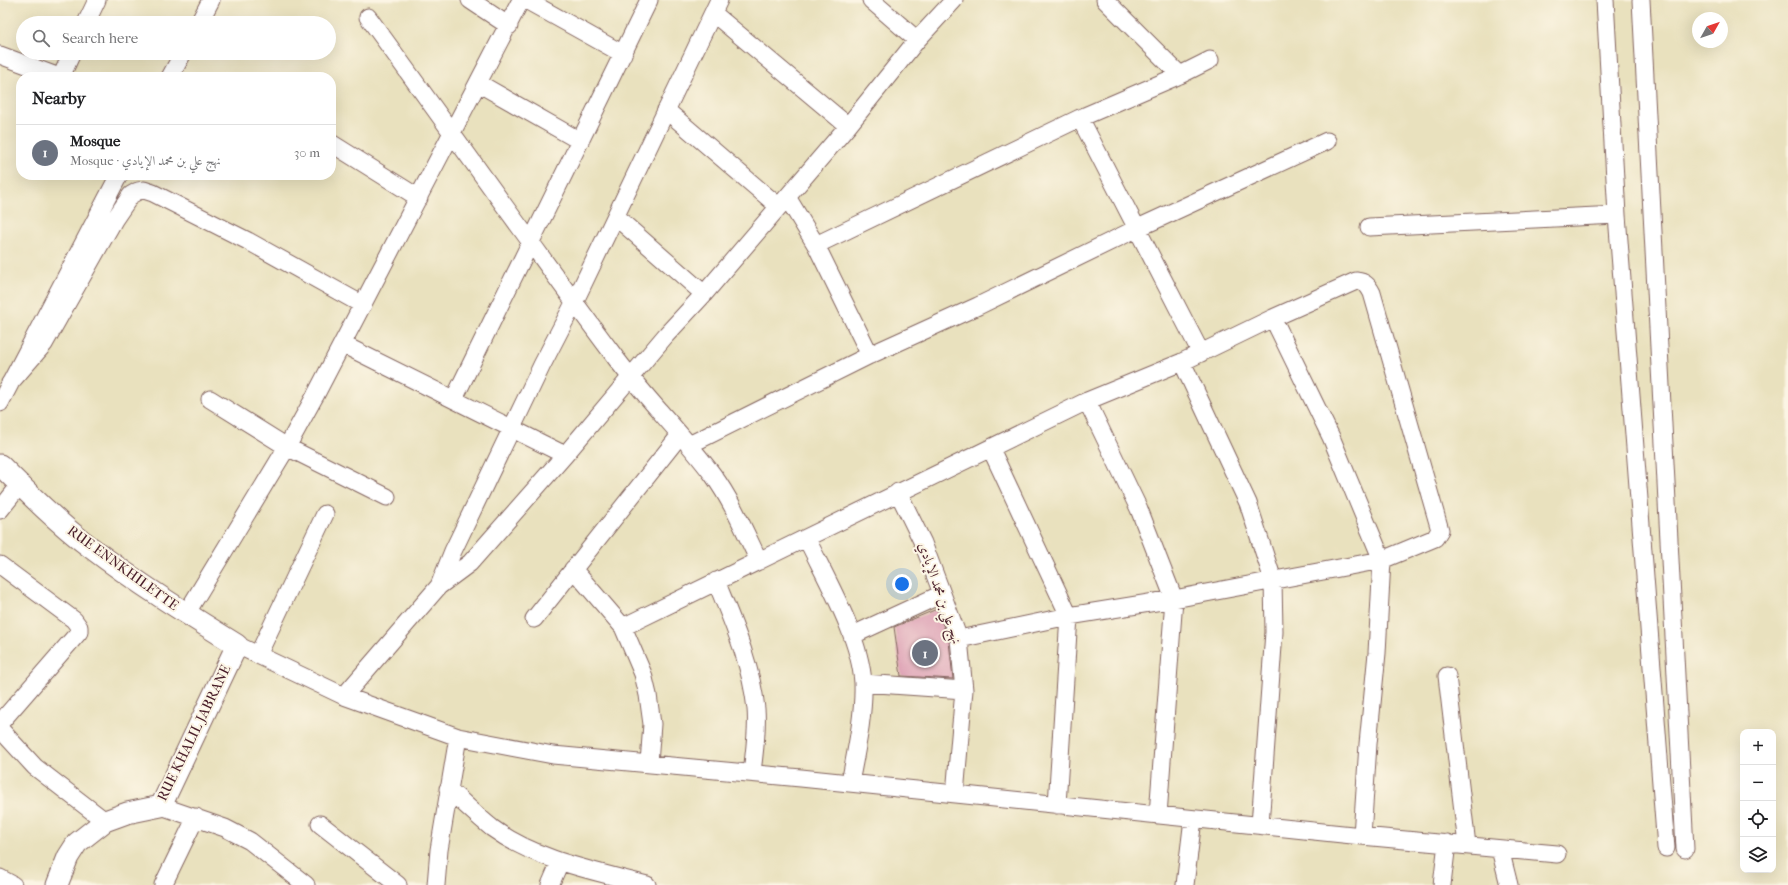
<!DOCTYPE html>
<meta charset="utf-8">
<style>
:root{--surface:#fff;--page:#f2f2f2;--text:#202124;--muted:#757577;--line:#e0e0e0;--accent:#c8321e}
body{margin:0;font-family:"IM FELL French Canon",Amiri,serif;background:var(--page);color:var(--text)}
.controls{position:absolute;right:12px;bottom:12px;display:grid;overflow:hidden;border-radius:8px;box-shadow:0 4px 16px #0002}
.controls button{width:36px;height:36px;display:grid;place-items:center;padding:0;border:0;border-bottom:1px solid var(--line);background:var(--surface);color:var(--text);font:20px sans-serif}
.compass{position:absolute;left:1692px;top:12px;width:36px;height:36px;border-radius:50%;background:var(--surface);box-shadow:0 4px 16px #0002;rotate:50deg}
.you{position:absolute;left:902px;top:584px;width:14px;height:14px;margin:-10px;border:3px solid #fff;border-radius:50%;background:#1a73e8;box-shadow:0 0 0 6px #1a73e833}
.badge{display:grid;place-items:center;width:26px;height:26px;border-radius:50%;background:var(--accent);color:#fff;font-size:13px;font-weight:700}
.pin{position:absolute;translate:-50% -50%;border:2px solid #fff;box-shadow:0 1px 4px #0006}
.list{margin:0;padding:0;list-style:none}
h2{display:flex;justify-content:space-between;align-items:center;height:52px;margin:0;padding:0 16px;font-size:17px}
h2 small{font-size:13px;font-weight:400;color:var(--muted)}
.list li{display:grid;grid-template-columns:26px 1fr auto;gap:12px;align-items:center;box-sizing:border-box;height:56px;padding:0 16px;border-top:1px solid var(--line)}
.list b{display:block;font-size:15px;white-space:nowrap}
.list p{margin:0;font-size:13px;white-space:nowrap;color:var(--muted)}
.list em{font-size:13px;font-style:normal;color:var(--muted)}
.icon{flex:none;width:22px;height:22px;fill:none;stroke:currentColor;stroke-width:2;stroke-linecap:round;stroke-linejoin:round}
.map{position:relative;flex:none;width:1788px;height:885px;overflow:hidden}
.search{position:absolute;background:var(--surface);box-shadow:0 4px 16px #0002;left:16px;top:16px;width:320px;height:44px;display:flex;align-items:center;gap:10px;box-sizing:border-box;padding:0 14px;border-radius:22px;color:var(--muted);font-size:15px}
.panel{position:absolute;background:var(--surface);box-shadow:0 4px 16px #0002;left:16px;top:72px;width:320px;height:108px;border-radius:16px}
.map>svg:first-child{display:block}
.building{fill:#dfa5b7}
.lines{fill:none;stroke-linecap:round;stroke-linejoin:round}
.minor-casing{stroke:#82635e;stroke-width:19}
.tertiary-casing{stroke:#82635e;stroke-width:23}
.minor{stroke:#fff;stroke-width:17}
.tertiary{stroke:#fff;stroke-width:21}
.labels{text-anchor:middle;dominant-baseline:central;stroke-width:4;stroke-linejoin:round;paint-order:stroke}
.street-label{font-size:14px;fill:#4a1f2b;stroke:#fcf5e5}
</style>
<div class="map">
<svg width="1788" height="885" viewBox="0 0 1788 885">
<rect width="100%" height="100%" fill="#fcf5e5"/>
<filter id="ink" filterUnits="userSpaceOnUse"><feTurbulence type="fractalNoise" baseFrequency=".025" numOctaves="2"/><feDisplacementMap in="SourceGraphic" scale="8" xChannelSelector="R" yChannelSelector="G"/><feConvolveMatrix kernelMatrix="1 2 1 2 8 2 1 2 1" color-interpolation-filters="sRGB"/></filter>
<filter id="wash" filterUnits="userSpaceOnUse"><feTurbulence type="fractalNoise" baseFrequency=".012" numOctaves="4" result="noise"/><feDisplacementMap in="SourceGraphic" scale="16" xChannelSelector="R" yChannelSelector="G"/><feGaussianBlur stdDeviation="0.9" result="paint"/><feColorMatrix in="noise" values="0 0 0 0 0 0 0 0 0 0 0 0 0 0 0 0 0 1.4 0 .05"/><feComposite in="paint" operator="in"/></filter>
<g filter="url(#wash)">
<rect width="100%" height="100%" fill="#e9e1be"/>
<g id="blocks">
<path class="building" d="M 937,609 L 949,641 L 953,679 L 901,676 L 894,627 Z"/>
</g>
</g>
<g filter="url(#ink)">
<use href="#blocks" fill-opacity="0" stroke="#82635e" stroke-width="1"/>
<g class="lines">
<defs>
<path id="minor" d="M 470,0 L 509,26
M 526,0 L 623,54
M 871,0 L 917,40
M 1105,0 L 1180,75
M 1605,0 L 1617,215 L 1666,848
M 1641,0 L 1685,849
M 713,13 L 848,126
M 368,17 C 450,129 529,242 612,353 C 643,396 681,432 713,475 C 732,501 745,532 759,561
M 86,23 L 97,0
M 199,23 L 211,0
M 0,55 L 59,77
M 61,77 L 72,53
M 170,77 L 183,53
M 478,83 L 580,141
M 666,110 L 778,206
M 1080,118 L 1201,353
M 331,143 L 419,198
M 787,197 L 816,245 L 870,355
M 616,217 L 704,294
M 1369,227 L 1617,215
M 816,245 L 1080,118 L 1180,75 L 1210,60
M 1273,318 L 1331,437 L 1382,560 L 1377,653 L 1368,744 L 1362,836
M 342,344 L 565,455
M 1182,362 L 1248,503 L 1273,580 L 1274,632 L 1260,825
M 10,383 L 44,344 L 114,220 L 131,195 L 138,191 L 144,190 L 153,193 L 248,241 L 363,305
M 210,399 L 287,447 L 387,497
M 454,399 L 649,0
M 1087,401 L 1139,509 L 1174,599 L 1158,815
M 0,403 L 119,175
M 689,445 L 870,355 L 978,306 L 1138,228 L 1327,141
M 991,449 L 1069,616 L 1057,805
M 898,492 L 923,543 L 959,639 L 964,690 L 955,794
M 0,510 L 20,485
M 807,539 C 827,581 860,636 863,683 C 864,716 856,751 850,783
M 0,565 L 74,620 L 79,627 L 79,632 L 0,723
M 573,569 L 623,627 L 643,674 L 648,695 L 652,724 L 649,763
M 716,581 C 733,623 751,663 756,709 C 758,730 754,753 752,773
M 439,586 L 453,551 L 542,365 L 574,303 L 719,0
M 186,614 L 287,447 L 315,396 L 521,0
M 534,619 L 680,435
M 623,627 L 1087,401 L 1182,362 L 1273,318 L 1356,281 C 1365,282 1368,285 1372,293 L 1440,530 L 1435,538 L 1382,560 L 1174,599 L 1069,616 L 959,639
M 853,635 L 942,594
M 237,645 L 344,696 L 458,737 L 553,755 L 801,778 L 1362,836 L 1557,854
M 258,655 L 325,514
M 1447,676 L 1467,845
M 863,683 L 964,690
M 344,696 L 439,586 L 470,563 L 565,455 L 666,335 L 704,294 L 848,126 L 917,40 L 954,0
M 0,729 L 35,767 L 105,821
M 448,789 C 463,802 477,816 492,828 C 537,861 595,871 647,885
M 161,806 L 225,828 L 250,841 L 306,885
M 320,824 L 398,885
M 1500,849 L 1509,885
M 0,878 L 13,885
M 163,885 L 196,817
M 436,885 L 439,850 L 458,737
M 550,885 L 560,862
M 1185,885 L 1193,819
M 1442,885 L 1447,843"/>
<path id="tertiary" d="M 0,465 C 28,493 58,523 90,547 C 137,583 187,614 237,645 L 161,806 L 127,813 L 105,821 L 77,843 L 68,857 L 57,885"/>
</defs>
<use href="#minor" class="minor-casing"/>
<use href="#tertiary" class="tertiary-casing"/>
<use href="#minor" class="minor"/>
<use href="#tertiary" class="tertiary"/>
</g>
</g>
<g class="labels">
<g class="street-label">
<text transform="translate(123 568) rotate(36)">RUE ENNKHILETTE</text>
<text transform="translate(940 593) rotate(71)">نهج علي بن محمد الإيادي</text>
<text transform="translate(194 733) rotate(-64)">RUE KHALIL JABRANE</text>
</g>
</g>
</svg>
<div class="controls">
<button>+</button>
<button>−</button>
<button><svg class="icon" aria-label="locate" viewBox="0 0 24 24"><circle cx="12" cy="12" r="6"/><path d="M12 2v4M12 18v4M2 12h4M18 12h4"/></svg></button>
<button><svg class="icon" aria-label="layers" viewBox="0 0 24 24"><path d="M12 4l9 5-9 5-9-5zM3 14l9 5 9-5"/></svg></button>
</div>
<svg class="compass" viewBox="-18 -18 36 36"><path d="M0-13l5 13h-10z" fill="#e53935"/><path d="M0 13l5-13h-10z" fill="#757577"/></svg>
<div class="you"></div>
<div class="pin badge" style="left:925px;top:653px;background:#6b7280">1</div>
<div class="search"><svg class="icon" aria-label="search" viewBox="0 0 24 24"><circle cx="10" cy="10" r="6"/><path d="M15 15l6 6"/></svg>Search here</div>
<section class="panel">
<h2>Nearby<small></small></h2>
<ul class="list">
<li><span class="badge" style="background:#6b7280">1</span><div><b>Mosque</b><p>Mosque · نهج علي بن محمد الإيادي</p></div><em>30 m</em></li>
</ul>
</section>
</div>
